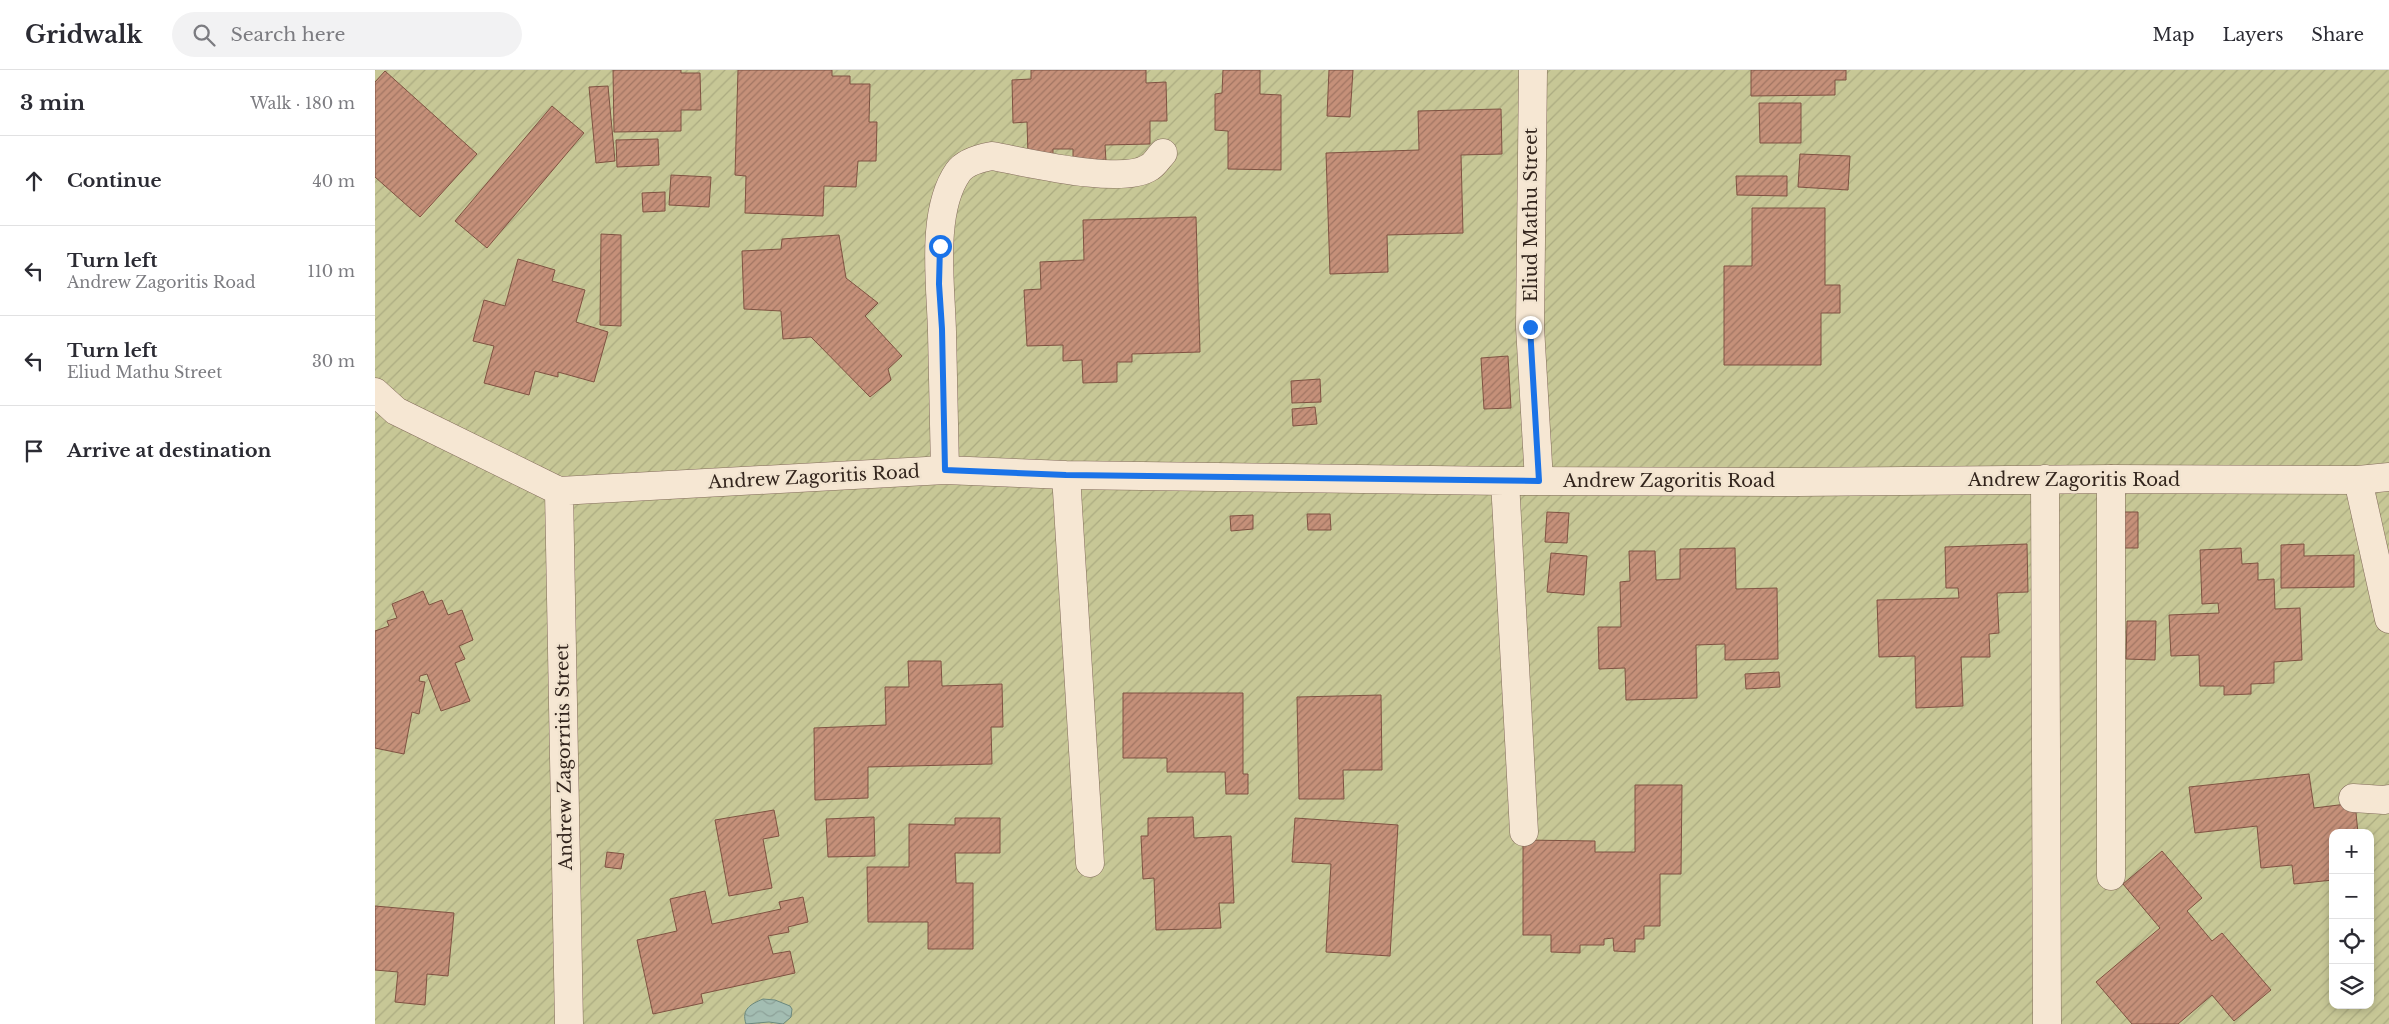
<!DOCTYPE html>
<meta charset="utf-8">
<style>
:root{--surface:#fff;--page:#f2f2f3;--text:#2b2b33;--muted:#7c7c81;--line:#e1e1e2}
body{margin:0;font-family:"Libre Baskerville",serif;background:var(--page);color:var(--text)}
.controls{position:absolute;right:15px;bottom:15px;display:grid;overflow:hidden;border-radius:10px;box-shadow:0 2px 8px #0003}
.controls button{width:45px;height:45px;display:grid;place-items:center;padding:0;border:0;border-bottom:1px solid var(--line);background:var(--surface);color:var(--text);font:25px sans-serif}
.stop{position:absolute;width:15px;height:15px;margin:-11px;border:4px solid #1a73e8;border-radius:50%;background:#fff}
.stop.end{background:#1a73e8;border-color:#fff;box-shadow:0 1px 5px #0008}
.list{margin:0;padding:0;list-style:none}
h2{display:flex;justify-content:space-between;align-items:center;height:65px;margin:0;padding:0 20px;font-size:21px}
h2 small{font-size:16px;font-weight:400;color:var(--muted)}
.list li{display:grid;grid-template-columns:32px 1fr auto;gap:15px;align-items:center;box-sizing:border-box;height:90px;padding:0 20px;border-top:1px solid var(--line)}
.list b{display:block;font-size:19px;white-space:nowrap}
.list p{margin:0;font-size:16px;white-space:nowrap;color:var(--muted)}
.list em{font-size:16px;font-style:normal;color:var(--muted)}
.icon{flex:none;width:28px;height:28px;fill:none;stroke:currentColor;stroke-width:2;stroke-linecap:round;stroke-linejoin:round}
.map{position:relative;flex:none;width:2014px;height:954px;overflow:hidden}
header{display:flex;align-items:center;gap:30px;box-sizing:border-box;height:70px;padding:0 25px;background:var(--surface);border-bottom:1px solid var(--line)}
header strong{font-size:24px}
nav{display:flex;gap:28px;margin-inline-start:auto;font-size:18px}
.search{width:350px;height:45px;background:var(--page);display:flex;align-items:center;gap:12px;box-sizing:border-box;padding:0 18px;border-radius:28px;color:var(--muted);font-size:19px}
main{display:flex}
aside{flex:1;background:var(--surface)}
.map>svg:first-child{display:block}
.garden{fill:url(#garden-furrows);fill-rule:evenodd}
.water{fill:url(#water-waves);stroke:#6b897e}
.building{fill:url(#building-hatch);stroke:#7f5342}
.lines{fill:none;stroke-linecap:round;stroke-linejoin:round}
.minor-casing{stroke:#826a5a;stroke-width:29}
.minor{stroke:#f6e7d3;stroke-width:28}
.route{stroke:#1a73e8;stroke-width:6}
.labels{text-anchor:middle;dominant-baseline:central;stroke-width:5;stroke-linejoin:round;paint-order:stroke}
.street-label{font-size:18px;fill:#33251d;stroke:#f2e4d0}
</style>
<header>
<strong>Gridwalk</strong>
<div class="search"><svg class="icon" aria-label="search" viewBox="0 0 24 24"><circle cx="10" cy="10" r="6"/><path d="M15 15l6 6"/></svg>Search here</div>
<nav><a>Map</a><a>Layers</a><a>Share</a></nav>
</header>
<main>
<aside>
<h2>3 min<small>Walk · 180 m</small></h2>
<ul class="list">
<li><svg class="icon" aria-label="ahead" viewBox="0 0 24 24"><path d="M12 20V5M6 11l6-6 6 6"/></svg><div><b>Continue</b></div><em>40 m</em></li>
<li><svg class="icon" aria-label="left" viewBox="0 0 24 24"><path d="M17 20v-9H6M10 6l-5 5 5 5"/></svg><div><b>Turn left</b><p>Andrew Zagoritis Road</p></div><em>110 m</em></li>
<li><svg class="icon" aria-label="left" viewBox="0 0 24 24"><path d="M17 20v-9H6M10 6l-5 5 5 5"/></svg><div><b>Turn left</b><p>Eliud Mathu Street</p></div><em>30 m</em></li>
<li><svg class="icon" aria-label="arrive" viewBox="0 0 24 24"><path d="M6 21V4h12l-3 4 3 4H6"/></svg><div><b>Arrive at destination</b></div></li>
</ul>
</aside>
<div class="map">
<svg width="2014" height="954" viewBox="0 0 2014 954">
<defs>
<pattern id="garden-furrows" width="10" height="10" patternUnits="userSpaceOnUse" patternTransform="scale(1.25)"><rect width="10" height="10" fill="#c7c796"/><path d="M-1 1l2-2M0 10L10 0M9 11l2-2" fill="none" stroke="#abab81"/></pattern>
<pattern id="water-waves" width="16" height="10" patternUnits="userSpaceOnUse" patternTransform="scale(1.25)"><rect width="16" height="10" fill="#a3bdb2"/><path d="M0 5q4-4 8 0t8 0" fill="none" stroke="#8da299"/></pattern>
<pattern id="building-hatch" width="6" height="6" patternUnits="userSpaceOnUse" patternTransform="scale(1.25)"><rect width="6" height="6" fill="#c59079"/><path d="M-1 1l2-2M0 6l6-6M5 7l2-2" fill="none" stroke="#a17563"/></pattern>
</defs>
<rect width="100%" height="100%" fill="#ead9c1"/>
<path class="garden" d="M 0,0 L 2014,0 L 2014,954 L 0,954 ZM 1958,763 L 1995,763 L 1995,935 L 1958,935 Z"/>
<path class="water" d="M 388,929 L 400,930 L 415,936 L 417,939 L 416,947 L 408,954 L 394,952 L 371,954 C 366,939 376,934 388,929 Z"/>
<path class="building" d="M 238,0 L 306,0 L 306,3 L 325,3 L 326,40 L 306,40 L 306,61 L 239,62 Z
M 363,0 L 457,0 L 457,6 L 475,6 L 475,14 L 495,14 L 494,52 L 502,52 L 501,91 L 483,91 L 481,117 L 449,116 L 448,146 L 370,143 L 371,106 L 360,105 Z
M 656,0 L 771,0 L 771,13 L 791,12 L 792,51 L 775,51 L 775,74 L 730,75 L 731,91 L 698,92 L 698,79 L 678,79 L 678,84 L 653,85 L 652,52 L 638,53 L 637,10 L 656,9 Z
M 848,0 L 885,0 L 885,24 L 906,25 L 906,100 L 853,99 L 853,61 L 840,60 L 840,24 L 847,23 Z
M 954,0 L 978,0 L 975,47 L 952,46 Z
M 1376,0 L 1471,0 L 1471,10 L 1460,10 L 1460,25 L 1376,26 Z
M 10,1 L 102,84 L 45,147 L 0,107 L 0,12 Z
M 233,16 L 240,91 L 221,93 L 214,17 Z
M 1384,33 L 1426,33 L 1426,73 L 1385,73 Z
M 177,36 L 209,63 L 112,178 L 80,151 Z
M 1126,39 L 1127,84 L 1086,85 L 1088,163 L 1012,165 L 1013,202 L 955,204 L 951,83 L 1044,80 L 1043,41 Z
M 283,69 L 284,95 L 242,97 L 241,70 Z
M 1425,84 L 1475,86 L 1473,120 L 1423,117 Z
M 296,105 L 336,107 L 334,137 L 294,135 Z
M 1361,106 L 1412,106 L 1412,126 L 1362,125 Z
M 290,122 L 290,141 L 268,142 L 267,123 Z
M 1377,138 L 1450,138 L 1450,215 L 1465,215 L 1465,243 L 1446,243 L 1446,295 L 1349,295 L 1349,196 L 1377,196 Z
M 821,147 L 825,282 L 757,284 L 757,292 L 742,292 L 742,312 L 708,313 L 707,290 L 688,291 L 688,275 L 652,276 L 649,220 L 666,219 L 665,192 L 709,190 L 708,150 Z
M 226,164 L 246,165 L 246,256 L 225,255 Z
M 464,165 L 471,208 L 503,233 L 490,246 L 527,286 L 513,299 L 516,310 L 495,327 L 436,267 L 408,269 L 406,241 L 369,239 L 367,181 L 406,179 L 407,169 Z
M 143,189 L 180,200 L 177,211 L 210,220 L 201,252 L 233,262 L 219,312 L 183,302 L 183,307 L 160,301 L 154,325 L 109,313 L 119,276 L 98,271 L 109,230 L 130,236 Z
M 1133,286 L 1136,338 L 1109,339 L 1106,288 Z
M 945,309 L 946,332 L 917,333 L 916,311 Z
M 940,337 L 942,354 L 918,356 L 917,339 Z
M 1172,442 L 1194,443 L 1192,473 L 1170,472 Z
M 1747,442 L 1763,442 L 1763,478 L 1747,478 Z
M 932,444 L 955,444 L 956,460 L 933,460 Z
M 878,445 L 878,459 L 856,461 L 855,446 Z
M 1652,474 L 1653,522 L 1622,523 L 1624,563 L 1614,564 L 1615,587 L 1586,587 L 1588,636 L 1541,638 L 1540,586 L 1504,587 L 1502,530 L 1584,528 L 1583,518 L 1571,518 L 1570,477 Z
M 1929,474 L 1929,486 L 1979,485 L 1979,517 L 1906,518 L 1906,475 Z
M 1360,478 L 1361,519 L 1402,518 L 1403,589 L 1350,590 L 1350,574 L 1321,575 L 1322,628 L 1251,630 L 1250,598 L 1224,599 L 1223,557 L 1246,557 L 1245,512 L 1255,511 L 1254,481 L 1280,481 L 1281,510 L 1305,509 L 1305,479 Z
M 1866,478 L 1867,494 L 1883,493 L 1883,510 L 1899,509 L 1900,539 L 1925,538 L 1927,590 L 1899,592 L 1899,613 L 1876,614 L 1876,624 L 1849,625 L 1849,616 L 1825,616 L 1824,585 L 1796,586 L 1794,545 L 1844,543 L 1843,533 L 1827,534 L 1825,480 Z
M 1176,483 L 1212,486 L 1209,525 L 1172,522 Z
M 48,521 L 54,535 L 67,530 L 73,545 L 87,540 L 98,570 L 84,576 L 90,589 L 80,593 L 95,631 L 66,641 L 52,604 L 45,606 L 44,611 L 50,612 L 44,644 L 37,642 L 29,684 L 0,678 L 0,561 L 14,556 L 12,551 L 22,548 L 17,534 Z
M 1752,551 L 1781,551 L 1780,590 L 1751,589 Z
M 533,591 L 566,591 L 567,616 L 627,614 L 628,657 L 616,657 L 617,694 L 493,697 L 493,728 L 440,730 L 439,658 L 511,655 L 510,617 L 534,617 Z
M 1404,602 L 1405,617 L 1371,619 L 1370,604 Z
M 748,623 L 868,623 L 868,704 L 873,704 L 873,724 L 851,724 L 850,702 L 792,702 L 792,688 L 748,688 Z
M 1006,625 L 1007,700 L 968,700 L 969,729 L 924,729 L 922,627 Z
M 1934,704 L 1939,738 L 1980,733 L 1983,763 L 1958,763 L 1958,810 L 1919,814 L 1917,795 L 1886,798 L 1882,756 L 1820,763 L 1814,717 Z
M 1260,715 L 1307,715 L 1306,804 L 1285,804 L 1285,856 L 1269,856 L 1269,869 L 1260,869 L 1260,882 L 1239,881 L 1238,868 L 1229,869 L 1229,875 L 1205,875 L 1205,883 L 1176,882 L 1176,865 L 1148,865 L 1148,770 L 1220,771 L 1220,782 L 1260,782 Z
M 399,740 L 404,766 L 388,769 L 397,818 L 354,826 L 340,750 Z
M 499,747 L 500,786 L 453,787 L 451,749 Z
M 818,747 L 819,768 L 856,766 L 859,833 L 844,833 L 846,858 L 781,860 L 779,808 L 768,809 L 766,766 L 773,766 L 773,748 Z
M 580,748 L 625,748 L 625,783 L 580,783 L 581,813 L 598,813 L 598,879 L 553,879 L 553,852 L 493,852 L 492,797 L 534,797 L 534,754 L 580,755 Z
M 920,748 L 1023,755 L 1015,886 L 951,882 L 956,794 L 917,792 Z
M 1787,781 L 1827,828 L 1812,841 L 1837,871 L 1847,863 L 1896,920 L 1859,951 L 1837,925 L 1803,954 L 1757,954 L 1721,912 L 1785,858 L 1748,814 Z
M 232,782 L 249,784 L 246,799 L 230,797 Z
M 330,821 L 337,854 L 406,839 L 404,832 L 428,827 L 433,852 L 413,857 L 414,862 L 393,866 L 398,884 L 415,881 L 420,903 L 326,924 L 328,933 L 278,944 L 262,870 L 302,861 L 295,829 Z
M 0,836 L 79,843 L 73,906 L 52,904 L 50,935 L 20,932 L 23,902 L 0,900 Z"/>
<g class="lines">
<defs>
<path id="minor" d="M 1158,0 L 1155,257 L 1164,411
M 0,322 L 21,341 L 184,421 L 570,400 L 691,405 L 1130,411 L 1424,412 L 1736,409 L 1983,410 L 2014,407
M 570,400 C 569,354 568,308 567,262 C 566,216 555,142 583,102 C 590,92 606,88 617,86 C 651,92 748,116 775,97 C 780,94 784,87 788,83
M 691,405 L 715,793
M 1670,409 L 1672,954
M 1736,409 L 1736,806
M 1983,410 L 2014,549
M 1130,411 L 1149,762
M 184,421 L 194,954
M 1978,728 L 2009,730 L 2014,729"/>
</defs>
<use href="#minor" class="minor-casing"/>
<use href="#minor" class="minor"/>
</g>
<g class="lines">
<path class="route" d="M 565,176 L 564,214 L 567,259 L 570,400 L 691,405 L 1164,411 L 1155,257"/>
</g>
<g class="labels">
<g class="street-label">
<text transform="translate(1156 145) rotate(-90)">Eliud Mathu Street</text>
<text transform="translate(439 407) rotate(-3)">Andrew Zagoritis Road</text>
<text x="1699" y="410">Andrew Zagoritis Road</text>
<text x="1294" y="411">Andrew Zagoritis Road</text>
<text transform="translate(189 687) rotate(-91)">Andrew Zagorritis Street</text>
</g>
</g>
</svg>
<div class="controls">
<button>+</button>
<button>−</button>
<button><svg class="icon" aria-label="locate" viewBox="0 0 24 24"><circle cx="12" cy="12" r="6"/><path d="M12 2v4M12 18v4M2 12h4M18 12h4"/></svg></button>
<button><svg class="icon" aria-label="layers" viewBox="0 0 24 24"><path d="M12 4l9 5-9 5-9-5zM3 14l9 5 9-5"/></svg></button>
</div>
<div class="stop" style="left:565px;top:176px"></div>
<div class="stop end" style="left:1155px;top:257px"></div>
</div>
</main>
